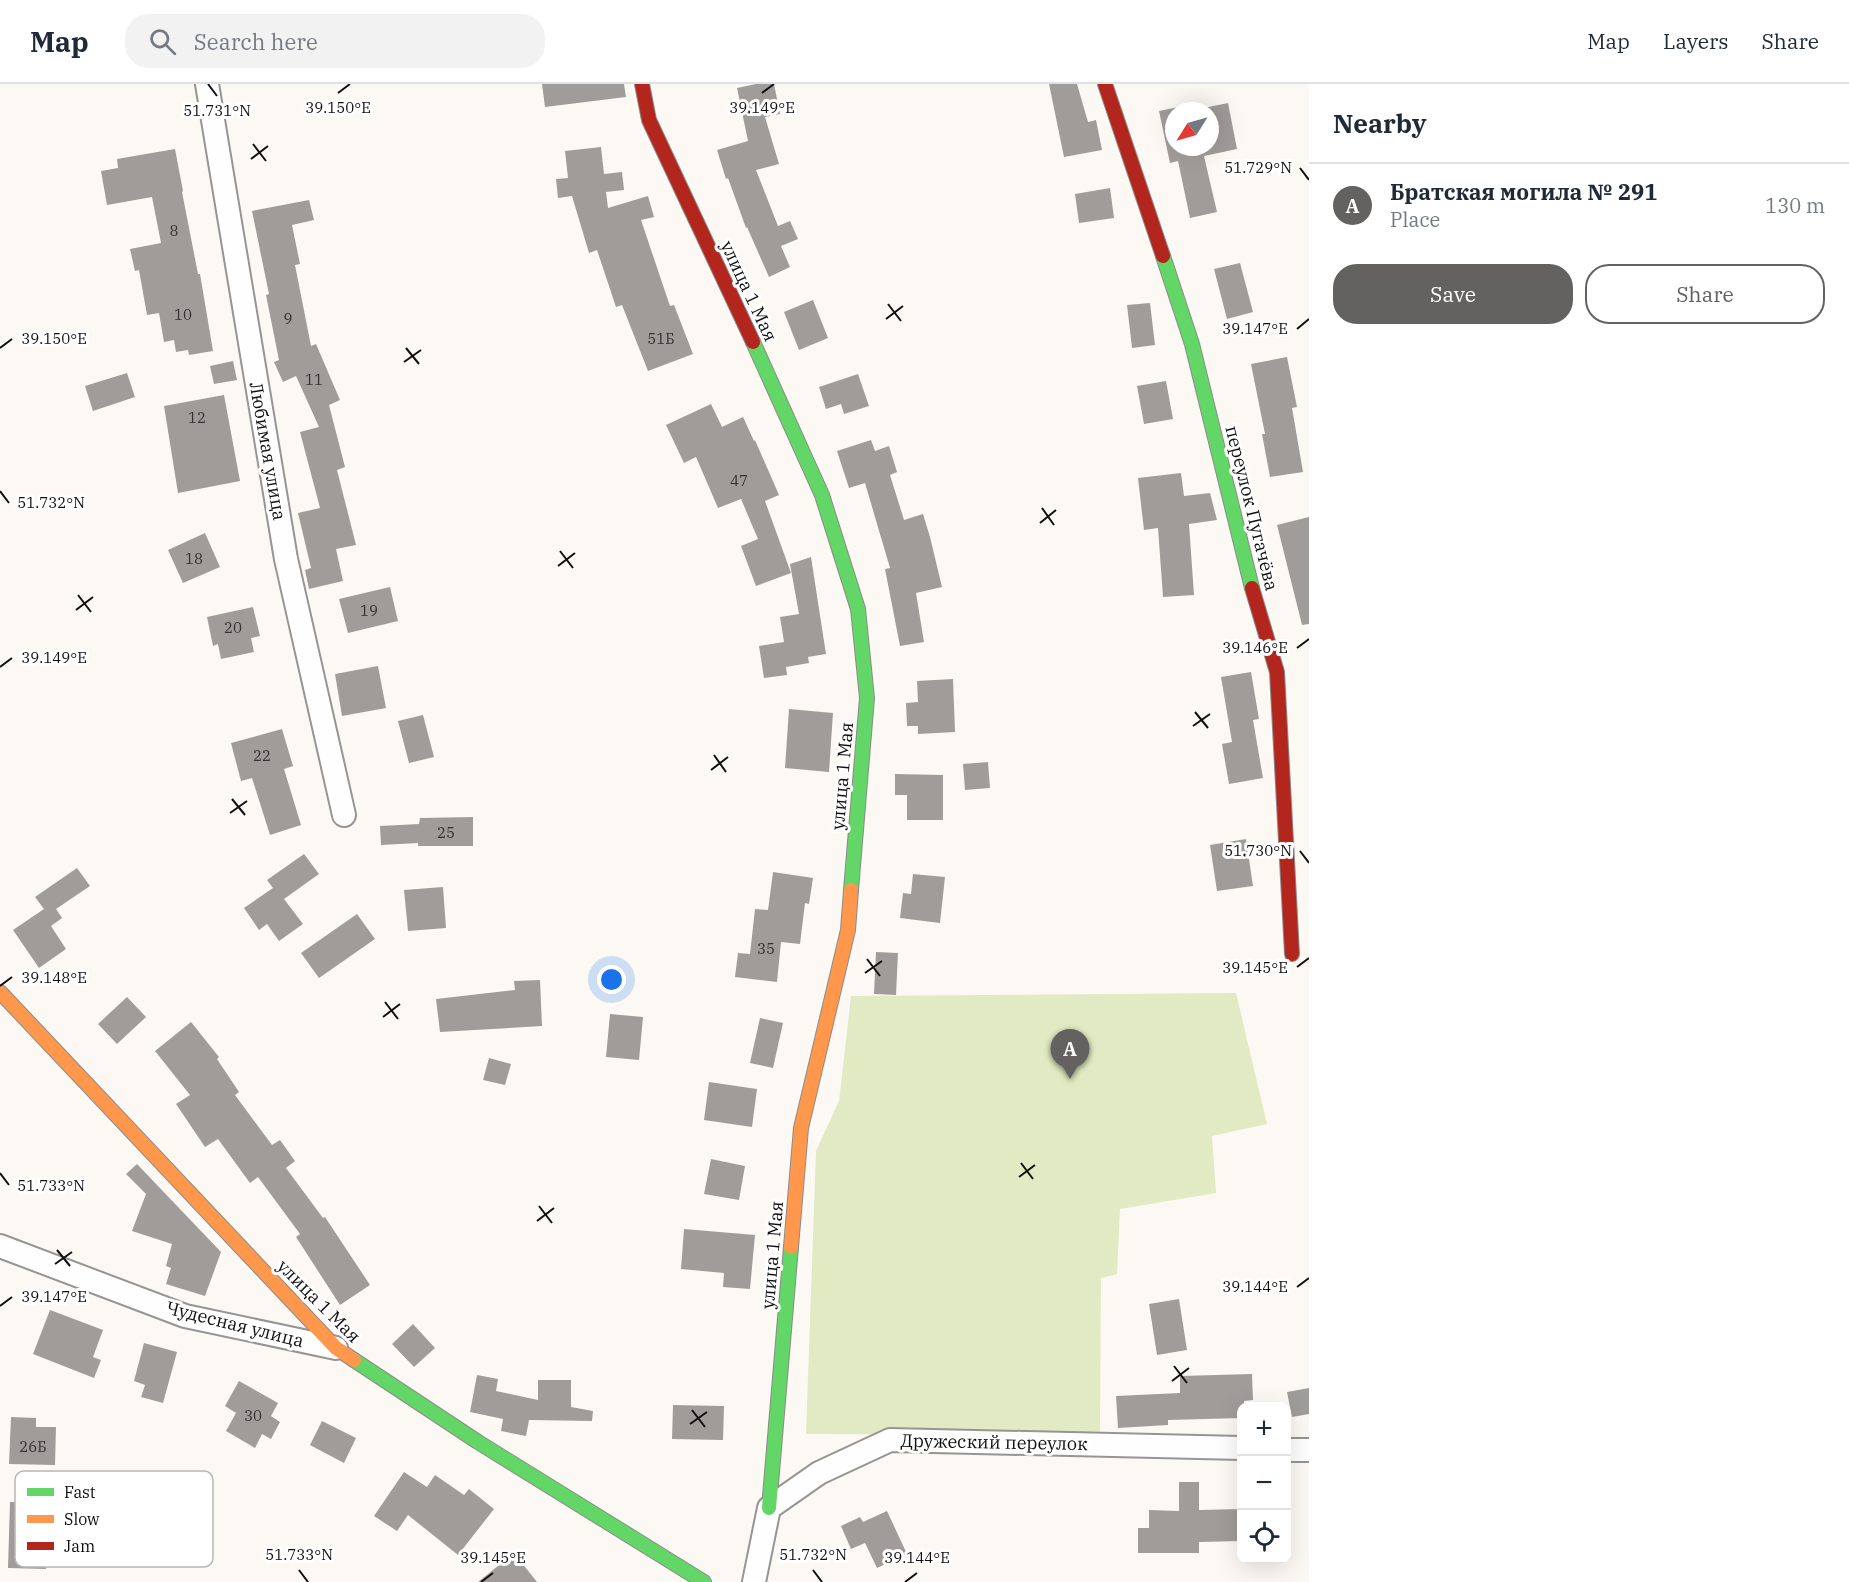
<!DOCTYPE html>
<meta charset="utf-8">
<style>
:root{--surface:#fff;--page:#f2f2f3;--text:#1f2937;--muted:#747a83;--line:#e0e1e3;--accent:#636260}
body{margin:0;font-family:"IBM Plex Serif",serif;background:var(--page);color:var(--text)}
.controls{position:absolute;right:18px;bottom:18px;display:grid;overflow:hidden;border-radius:12px;box-shadow:0 6px 24px #0002}
.controls button{width:54px;height:54px;display:grid;place-items:center;padding:0;border:0;border-bottom:2px solid var(--line);background:var(--surface);color:var(--text);font:30px sans-serif}
.compass{position:absolute;left:1165px;top:18px;width:54px;height:54px;border-radius:50%;background:var(--surface);box-shadow:0 6px 24px #0002;rotate:233deg}
.you{position:absolute;left:612px;top:896px;width:21px;height:21px;margin:-15px;border:4px solid #fff;border-radius:50%;background:#1a73e8;box-shadow:0 0 0 9px #1a73e833}
.badge{display:grid;place-items:center;width:39px;height:39px;border-radius:50%;background:var(--accent);color:#fff;font-size:20px;font-weight:700}
.pin{position:absolute;translate:-50% -50px;filter:drop-shadow(0 2px 3px #0008)}
.pin::after{content:'';position:absolute;top:32px;width:21px;height:18px;background:inherit;clip-path:polygon(0 0,100% 0,50% 100%)}
.list{margin:0;padding:0;list-style:none}
h2{display:flex;justify-content:space-between;align-items:center;height:78px;margin:0;padding:0 24px;font-size:26px}
h2 small{font-size:20px;font-weight:400;color:var(--muted)}
.list li{display:grid;grid-template-columns:39px 1fr auto;gap:18px;align-items:center;box-sizing:border-box;height:84px;padding:0 24px;border-top:2px solid var(--line)}
.list b{display:block;font-size:22px;white-space:nowrap}
.list p{margin:0;font-size:20px;white-space:nowrap;color:var(--muted)}
.list em{font-size:20px;font-style:normal;color:var(--muted)}
.actions{display:flex;gap:12px;padding:18px 24px}
.actions a{flex:1;padding:14px 0;border:2px solid var(--accent);border-radius:24px;text-align:center;font-size:21px;color:var(--accent)}
.actions .main{background:var(--accent);color:#fff}
.icon{flex:none;width:33px;height:33px;fill:none;stroke:currentColor;stroke-width:2;stroke-linecap:round;stroke-linejoin:round}
.map{position:relative;flex:none;width:1309px;height:1498px;overflow:hidden}
header{display:flex;align-items:center;gap:36px;box-sizing:border-box;height:84px;padding:0 30px;background:var(--surface);border-bottom:2px solid var(--line)}
header strong{font-size:28px}
nav{display:flex;gap:33px;margin-inline-start:auto;font-size:21px}
.search{width:420px;height:54px;background:var(--page);display:flex;align-items:center;gap:15px;box-sizing:border-box;padding:0 21px;border-radius:24px;color:var(--muted);font-size:22px}
main{display:flex}
aside{flex:1;background:var(--surface)}
.map>svg:first-child{display:block}
.forest{fill:#e1eac2}
.building{fill:#a09c9a;fill-rule:evenodd}
.lines{fill:none;stroke-linecap:round;stroke-linejoin:round}
.street-casing{stroke:#969593;stroke-width:26}
.fast-casing{stroke:#8d8c8a;stroke-width:16}
.slow-casing{stroke:#8d8c8a;stroke-width:16}
.jam-casing{stroke:#8d8c8a;stroke-width:16}
.street{stroke:#fffefe;stroke-width:22}
.fast{stroke:#63d668;stroke-width:14}
.slow{stroke:#ff974d;stroke-width:14}
.jam{stroke:#b3261e;stroke-width:14}
.ticks{fill:none;stroke:#101010;stroke-width:2}
.labels{text-anchor:middle;dominant-baseline:central;stroke-width:6;stroke-linejoin:round;paint-order:stroke}
.number-label{font-size:15px;fill:#343332}
.street-label{font-size:18px;fill:#101010;stroke:#fff}
.key{fill:#fff;stroke:#b7b7b7;stroke-width:1.5}
.key-label{font-size:16px;fill:#101010}
.ticks-label{font-size:15px;text-anchor:middle;fill:#101010;stroke:#fff;stroke-width:6;stroke-linejoin:round;paint-order:stroke}
</style>
<header>
<strong>Map</strong>
<div class="search"><svg class="icon" aria-label="search" viewBox="0 0 24 24"><circle cx="10" cy="10" r="6"/><path d="M15 15l6 6"/></svg>Search here</div>
<nav><a>Map</a><a>Layers</a><a>Share</a></nav>
</header>
<main>
<div class="map">
<svg width="1309" height="1498" viewBox="0 0 1309 1498">
<rect width="100%" height="100%" fill="#fcf9f5"/>
<path class="forest" d="M 1236,909 L 1267,1040 L 1212,1052 L 1216,1109 L 1120,1125 L 1117,1190 L 1101,1194 L 1100,1351 L 806,1350 L 816,1067 L 839,1017 L 851,912 Z"/>
<path class="building" d="M 542,0 L 624,0 L 626,13 L 545,23 Z
M 756,0 L 774,0 L 780,30 L 765,33 L 779,80 L 756,86 L 778,142 L 790,137 L 798,155 L 781,162 L 790,183 L 769,193 L 747,143 L 746,144 L 728,94 L 726,95 L 717,66 L 748,57 L 737,4 Z
M 1049,0 L 1077,0 L 1088,38 L 1096,36 L 1102,66 L 1064,73 Z
M 1228,19 L 1237,65 L 1204,72 L 1217,128 L 1190,134 L 1178,77 L 1170,79 L 1159,27 L 1193,20 L 1194,26 ZM 1174,27 L 1210,27 L 1210,63 L 1174,63 Z
M 601,63 L 604,90 L 622,88 L 624,106 L 606,108 L 608,124 L 648,112 L 654,133 L 641,136 L 670,222 L 674,221 L 693,270 L 648,287 L 622,221 L 616,223 L 597,166 L 589,169 L 572,112 L 558,114 L 556,95 L 568,94 L 565,67 Z
M 175,65 L 183,107 L 182,108 L 198,190 L 200,190 L 213,267 L 189,271 L 188,266 L 176,268 L 174,256 L 164,258 L 159,229 L 147,231 L 139,186 L 135,187 L 130,165 L 161,159 L 152,113 L 107,121 L 101,87 L 118,84 L 117,75 Z
M 1110,104 L 1114,134 L 1079,139 L 1075,110 Z
M 309,116 L 314,136 L 292,141 L 300,180 L 295,181 L 311,262 L 316,260 L 340,316 L 329,321 L 345,383 L 337,386 L 356,461 L 336,465 L 343,497 L 309,505 L 305,486 L 311,484 L 298,429 L 320,424 L 300,348 L 319,343 L 296,292 L 283,298 L 274,278 L 279,276 L 266,211 L 269,210 L 252,127 Z
M 1240,179 L 1253,228 L 1227,235 L 1214,185 Z
M 813,216 L 828,254 L 799,266 L 784,228 Z
M 1150,219 L 1155,261 L 1132,264 L 1127,221 Z
M 1287,273 L 1297,323 L 1292,324 L 1303,388 L 1270,393 L 1262,350 L 1265,350 L 1251,280 Z
M 233,277 L 237,296 L 214,300 L 210,282 Z
M 127,289 L 135,313 L 93,327 L 85,302 Z
M 858,290 L 869,322 L 844,330 L 841,320 L 826,325 L 819,303 Z
M 1166,297 L 1173,335 L 1144,340 L 1137,302 Z
M 224,311 L 240,397 L 178,409 L 164,322 Z
M 711,320 L 722,343 L 743,333 L 754,357 L 755,356 L 779,411 L 765,417 L 791,489 L 756,502 L 741,462 L 758,455 L 741,415 L 718,424 L 696,373 L 684,379 L 666,341 Z
M 871,356 L 875,367 L 889,362 L 897,388 L 890,391 L 904,436 L 923,430 L 930,453 L 942,503 L 916,509 L 924,558 L 900,562 L 885,485 L 890,484 L 865,399 L 849,404 L 837,367 Z
M 1181,389 L 1184,412 L 1210,409 L 1217,436 L 1189,440 L 1194,511 L 1163,513 L 1158,444 L 1144,446 L 1138,394 Z
M 1309,433 L 1309,540 L 1302,541 L 1277,441 Z
M 205,449 L 220,483 L 183,499 L 168,466 Z
M 811,473 L 826,570 L 808,573 L 809,579 L 786,583 L 787,591 L 764,594 L 759,562 L 784,558 L 780,533 L 799,530 L 790,480 Z
M 390,503 L 398,537 L 348,549 L 339,515 Z
M 253,523 L 260,552 L 251,554 L 254,568 L 221,575 L 218,560 L 213,562 L 207,533 Z
M 378,582 L 386,624 L 342,632 L 335,590 Z
M 1251,588 L 1259,635 L 1253,636 L 1263,694 L 1229,700 L 1222,660 L 1232,658 L 1221,593 Z
M 953,595 L 955,648 L 918,650 L 918,642 L 907,642 L 906,619 L 918,618 L 917,597 Z
M 789,625 L 833,629 L 829,688 L 785,684 Z
M 423,631 L 434,673 L 409,679 L 398,637 Z
M 282,645 L 293,682 L 284,685 L 301,741 L 270,751 L 252,694 L 241,697 L 231,659 Z
M 988,678 L 990,704 L 965,706 L 963,680 Z
M 895,690 L 943,691 L 943,736 L 907,736 L 907,711 L 895,711 Z
M 473,733 L 473,762 L 418,762 L 418,759 L 381,761 L 380,742 L 419,740 L 420,734 Z
M 1246,755 L 1253,802 L 1217,807 L 1210,761 Z
M 304,770 L 319,790 L 284,815 L 303,840 L 279,857 L 267,840 L 259,846 L 244,824 L 273,804 L 267,796 Z
M 77,784 L 90,802 L 56,825 L 62,834 L 51,842 L 66,865 L 39,884 L 13,846 L 44,825 L 35,813 Z
M 773,788 L 813,794 L 809,820 L 805,819 L 800,860 L 781,858 L 777,898 L 735,893 L 738,869 L 750,870 L 755,825 L 768,826 Z
M 913,790 L 945,793 L 940,839 L 900,834 L 903,809 L 911,810 Z
M 443,803 L 446,844 L 408,847 L 404,806 Z
M 357,830 L 375,855 L 319,894 L 301,869 Z
M 876,868 L 898,869 L 896,911 L 874,910 Z
M 540,896 L 542,942 L 440,948 L 436,915 L 515,906 L 514,897 Z
M 127,913 L 146,933 L 117,960 L 98,940 Z
M 610,930 L 643,933 L 639,976 L 606,973 Z
M 760,934 L 783,939 L 773,984 L 750,979 Z
M 191,938 L 219,973 L 217,975 L 239,1008 L 235,1011 L 272,1061 L 280,1056 L 295,1077 L 286,1084 L 323,1134 L 325,1133 L 370,1201 L 340,1221 L 296,1153 L 300,1150 L 258,1093 L 250,1099 L 218,1055 L 205,1063 L 176,1020 L 190,1011 L 155,967 Z
M 489,974 L 511,980 L 505,1001 L 483,996 Z
M 709,998 L 757,1005 L 752,1043 L 704,1036 Z
M 711,1075 L 745,1082 L 739,1116 L 704,1110 Z
M 137,1080 L 221,1168 L 205,1212 L 166,1200 L 171,1184 L 166,1182 L 172,1160 L 132,1147 L 146,1110 L 126,1090 Z
M 684,1145 L 755,1151 L 750,1205 L 723,1203 L 724,1189 L 681,1185 Z
M 1179,1215 L 1187,1266 L 1157,1271 L 1149,1220 Z
M 50,1226 L 103,1246 L 93,1273 L 101,1276 L 94,1294 L 33,1270 Z
M 413,1240 L 435,1264 L 414,1283 L 392,1260 Z
M 144,1259 L 177,1268 L 163,1319 L 141,1313 L 145,1301 L 134,1297 Z
M 1252,1290 L 1253,1316 L 1244,1317 L 1244,1323 L 1242,1323 L 1242,1334 L 1168,1336 L 1168,1341 L 1118,1344 L 1116,1312 L 1180,1309 L 1180,1292 Z
M 477,1291 L 498,1295 L 496,1307 L 538,1316 L 538,1296 L 571,1296 L 571,1323 L 593,1327 L 592,1337 L 529,1336 L 526,1352 L 501,1347 L 503,1335 L 470,1328 Z
M 239,1297 L 278,1319 L 271,1332 L 280,1338 L 271,1355 L 262,1350 L 255,1364 L 226,1347 L 236,1329 L 225,1322 Z
M 1309,1304 L 1309,1330 L 1292,1333 L 1287,1308 Z
M 673,1321 L 724,1322 L 723,1356 L 672,1355 Z
M 11,1333 L 36,1334 L 36,1343 L 56,1343 L 55,1381 L 9,1380 Z
M 322,1337 L 356,1354 L 344,1379 L 310,1361 Z
M 404,1388 L 427,1403 L 435,1391 L 464,1411 L 469,1405 L 494,1425 L 458,1471 L 408,1431 L 397,1447 L 374,1432 Z
M 1179,1398 L 1199,1398 L 1199,1426 L 1242,1425 L 1242,1457 L 1199,1458 L 1199,1469 L 1138,1469 L 1138,1444 L 1149,1444 L 1149,1426 L 1179,1427 Z
M 10,1418 L 62,1419 L 61,1441 L 47,1441 L 46,1485 L 8,1484 Z
M 887,1427 L 907,1470 L 877,1484 L 865,1459 L 851,1465 L 841,1442 L 860,1433 L 863,1438 Z
M 514,1469 L 537,1498 L 478,1498 Z"/>
<g class="lines">
<defs>
<path id="street" d="M 207,0 L 286,475 L 344,731
M 0,1162 L 185,1232 L 336,1264
M 1286,1366 L 1309,1366
M 754,1498 L 769,1424 L 819,1389 L 890,1356 L 1242,1364"/>
<path id="fast" d="M 1163,172 L 1192,260 L 1252,504
M 753,258 L 822,411 L 858,525 L 867,614 L 851,806
M 354,1276 L 478,1358 L 704,1498
M 769,1424 L 791,1163"/>
<path id="slow" d="M 0,908 L 336,1264 L 354,1276
M 791,1163 L 801,1044 L 848,846 L 851,806"/>
<path id="jam" d="M 642,0 L 649,36 L 753,258
M 1105,0 L 1163,172
M 1252,504 L 1277,588 L 1292,870"/>
</defs>
<use href="#street" class="street-casing"/>
<use href="#fast" class="fast-casing"/>
<use href="#slow" class="slow-casing"/>
<use href="#jam" class="jam-casing"/>
<use href="#street" class="street"/>
<use href="#fast" class="fast"/>
<use href="#slow" class="slow"/>
<use href="#jam" class="jam"/>
</g>
<path class="ticks" d="M 208,0 L 217,12M 338,9 L 350,0M 762,9 L 774,0M 253,60 L 266,77M 251,75 L 268,62M 1300,84 L 1309,96M 888,220 L 901,237M 886,235 L 903,222M 1297,245 L 1309,235M 0,264 L 12,255M 406,264 L 419,280M 404,278 L 421,266M 0,407 L 9,419M 1042,424 L 1054,441M 1040,439 L 1056,426M 560,467 L 573,484M 558,482 L 575,469M 78,511 L 91,528M 76,526 L 93,513M 1297,564 L 1309,555M 0,583 L 12,574M 1195,628 L 1208,644M 1193,642 L 1210,630M 714,671 L 726,688M 711,686 L 728,673M 232,715 L 245,731M 230,729 L 247,717M 1300,767 L 1309,779M 867,875 L 880,892M 1297,883 L 1309,874M 865,889 L 882,877M 0,902 L 12,893M 385,918 L 398,935M 383,933 L 400,920M 1021,1079 L 1033,1095M 0,1089 L 9,1101M 1019,1093 L 1035,1081M 539,1122 L 552,1139M 537,1137 L 554,1124M 57,1166 L 70,1182M 55,1180 L 72,1168M 1297,1203 L 1309,1194M 0,1222 L 12,1213M 1174,1282 L 1187,1299M 1172,1297 L 1189,1284M 692,1326 L 705,1343M 690,1340 L 707,1328M 299,1486 L 308,1498M 813,1486 L 822,1498M 481,1498 L 493,1489M 905,1498 L 917,1489"/>
<g class="labels">
<g class="number-label">
<text x="174" y="146">8</text>
<text x="183" y="230">10</text>
<text x="288" y="234">9</text>
<text x="661" y="254">51Б</text>
<text x="314" y="295">11</text>
<text x="197" y="333">12</text>
<text x="739" y="396">47</text>
<text x="194" y="474">18</text>
<text x="369" y="526">19</text>
<text x="233" y="543">20</text>
<text x="262" y="671">22</text>
<text x="446" y="748">25</text>
<text x="766" y="864">35</text>
<text x="253" y="1331">30</text>
<text x="33" y="1362">26Б</text>
</g>
<g class="street-label">
<text transform="translate(749 207) rotate(65)">улица 1 Мая</text>
<text transform="translate(268 367) rotate(80)">Любимая улица</text>
<text transform="translate(1252 424) rotate(76)">переулок Пугачёва</text>
<text transform="translate(842 692) rotate(-85)">улица 1 Мая</text>
<text transform="translate(772 1171) rotate(-85)">улица 1 Мая</text>
<text transform="translate(319 1217) rotate(45)">улица 1 Мая</text>
<text transform="translate(235 1240) rotate(14)">Чудесная улица</text>
<text transform="translate(994 1358) rotate(1)">Дружеский переулок</text>
</g>
</g>
<rect x="15" y="1387" width="198" height="96" rx="9" class="key"/>
<rect x="27" y="1404" width="27" height="8" fill="#63d668"/>
<rect x="27" y="1431" width="27" height="8" fill="#ff974d"/>
<rect x="27" y="1458" width="27" height="8" fill="#b3261e"/>
<g class="key-label">
<text x="64" y="1414">Fast</text>
<text x="64" y="1441">Slow</text>
<text x="64" y="1468">Jam</text>
</g>
<g class="ticks-label">
<text x="338" y="29">39.150°E</text>
<text x="762" y="29">39.149°E</text>
<text x="217" y="32">51.731°N</text>
<text x="1258" y="89">51.729°N</text>
<text x="1255" y="250">39.147°E</text>
<text x="54" y="260">39.150°E</text>
<text x="51" y="424">51.732°N</text>
<text x="1255" y="569">39.146°E</text>
<text x="54" y="579">39.149°E</text>
<text x="1258" y="772">51.730°N</text>
<text x="1255" y="889">39.145°E</text>
<text x="54" y="899">39.148°E</text>
<text x="51" y="1107">51.733°N</text>
<text x="1255" y="1208">39.144°E</text>
<text x="54" y="1218">39.147°E</text>
<text x="299" y="1476">51.733°N</text>
<text x="813" y="1476">51.732°N</text>
<text x="493" y="1479">39.145°E</text>
<text x="917" y="1479">39.144°E</text>
</g>
</svg>
<div class="controls">
<button>+</button>
<button>−</button>
<button><svg class="icon" aria-label="locate" viewBox="0 0 24 24"><circle cx="12" cy="12" r="6"/><path d="M12 2v4M12 18v4M2 12h4M18 12h4"/></svg></button>
</div>
<svg class="compass" viewBox="-18 -18 36 36"><path d="M0-13l5 13h-10z" fill="#e53935"/><path d="M0 13l5-13h-10z" fill="#747a83"/></svg>
<div class="you"></div>
<div class="pin badge" style="left:1070px;top:995px">A</div>
</div>
<aside>
<h2>Nearby<small></small></h2>
<ul class="list">
<li><span class="badge">A</span><div><b>Братская могила № 291</b><p>Place</p></div><em>130 m</em></li>
</ul>
<div class="actions"><a class="main">Save</a><a>Share</a></div>
</aside>
</main>
